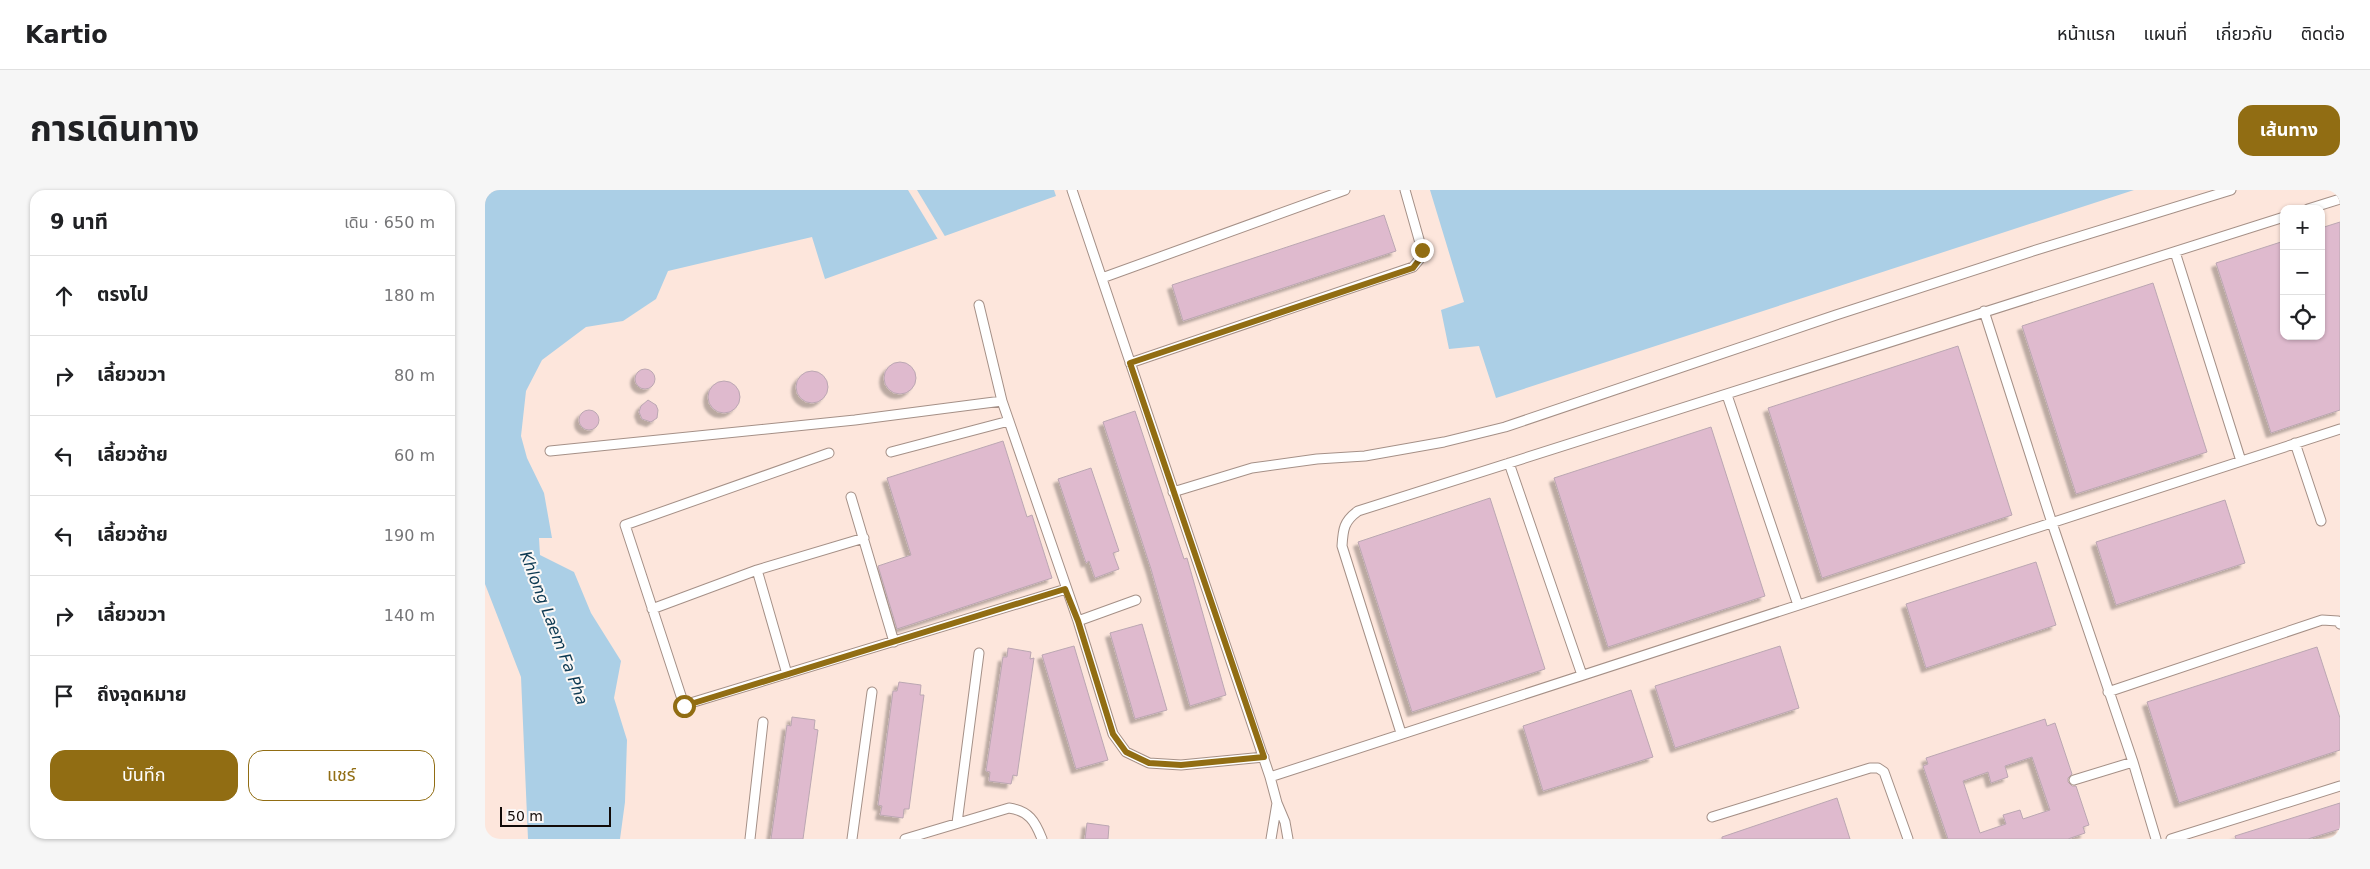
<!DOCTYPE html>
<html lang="th">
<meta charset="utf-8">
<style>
:root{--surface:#fff;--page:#f6f6f6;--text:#202124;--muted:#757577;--line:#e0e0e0;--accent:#916d13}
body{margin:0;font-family:"DejaVu Sans","Noto Sans Thai",sans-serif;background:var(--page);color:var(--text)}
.controls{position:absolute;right:15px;top:15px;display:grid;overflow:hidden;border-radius:10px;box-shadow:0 1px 4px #0004}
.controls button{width:45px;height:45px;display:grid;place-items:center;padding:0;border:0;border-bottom:1px solid var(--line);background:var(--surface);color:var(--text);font:25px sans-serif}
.scale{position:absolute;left:15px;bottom:12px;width:111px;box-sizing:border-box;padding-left:5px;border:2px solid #120b08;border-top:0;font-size:14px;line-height:18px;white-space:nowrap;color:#120b08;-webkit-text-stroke:4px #fcf8f6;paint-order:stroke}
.stop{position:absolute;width:15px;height:15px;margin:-11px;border:4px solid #916d13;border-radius:50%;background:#fff}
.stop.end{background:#916d13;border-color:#fff;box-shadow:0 1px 5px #0008}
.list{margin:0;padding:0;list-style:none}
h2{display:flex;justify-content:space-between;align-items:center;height:65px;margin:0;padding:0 20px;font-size:21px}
h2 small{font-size:16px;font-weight:400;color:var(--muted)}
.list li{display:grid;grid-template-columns:32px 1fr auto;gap:15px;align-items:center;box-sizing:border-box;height:80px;padding:0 20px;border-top:1px solid var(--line)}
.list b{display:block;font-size:19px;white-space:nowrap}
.list em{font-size:16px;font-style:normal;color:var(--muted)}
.actions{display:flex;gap:10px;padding:15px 20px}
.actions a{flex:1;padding:11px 0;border:1px solid var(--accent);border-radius:15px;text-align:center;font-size:18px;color:var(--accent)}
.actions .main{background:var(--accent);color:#fff}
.icon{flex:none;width:28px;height:28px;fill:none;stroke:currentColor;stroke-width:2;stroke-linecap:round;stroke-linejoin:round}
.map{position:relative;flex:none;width:1855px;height:649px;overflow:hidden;border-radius:15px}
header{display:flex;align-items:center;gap:30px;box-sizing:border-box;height:70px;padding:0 25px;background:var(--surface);border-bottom:1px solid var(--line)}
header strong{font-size:24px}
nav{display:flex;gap:28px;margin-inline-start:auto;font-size:18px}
.intro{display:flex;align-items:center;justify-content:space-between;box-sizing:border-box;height:120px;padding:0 30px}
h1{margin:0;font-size:35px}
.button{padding:12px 22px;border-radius:15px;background:var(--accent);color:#fff;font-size:18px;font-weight:700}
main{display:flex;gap:30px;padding:0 30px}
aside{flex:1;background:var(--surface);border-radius:15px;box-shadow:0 1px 4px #0004}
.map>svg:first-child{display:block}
.water{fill:#abcfe6}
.pier{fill:#fde6dc}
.building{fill:#dfbace;stroke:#bba7b2;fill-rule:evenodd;filter:url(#shadow)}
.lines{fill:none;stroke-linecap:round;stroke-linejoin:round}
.lane-casing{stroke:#a59087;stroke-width:11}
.lane{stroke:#fff;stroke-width:9}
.route{stroke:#916d13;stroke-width:6}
.labels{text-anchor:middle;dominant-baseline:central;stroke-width:4;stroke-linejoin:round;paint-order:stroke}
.water-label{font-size:16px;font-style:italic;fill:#0c3952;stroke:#fcf8f6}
</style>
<header>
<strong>Kartio</strong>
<nav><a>หน้าแรก</a><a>แผนที่</a><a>เกี่ยวกับ</a><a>ติดต่อ</a></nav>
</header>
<div class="intro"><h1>การเดินทาง</h1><a class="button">เส้นทาง</a></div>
<main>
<aside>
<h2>9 นาที<small>เดิน · 650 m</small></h2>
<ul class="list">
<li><svg class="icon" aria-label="ahead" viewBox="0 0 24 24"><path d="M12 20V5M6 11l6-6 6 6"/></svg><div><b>ตรงไป</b></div><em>180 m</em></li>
<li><svg class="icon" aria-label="right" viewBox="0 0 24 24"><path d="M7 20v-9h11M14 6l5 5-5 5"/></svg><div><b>เลี้ยวขวา</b></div><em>80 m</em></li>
<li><svg class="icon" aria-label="left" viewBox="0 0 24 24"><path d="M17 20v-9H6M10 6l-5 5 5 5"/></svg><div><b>เลี้ยวซ้าย</b></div><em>60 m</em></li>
<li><svg class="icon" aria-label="left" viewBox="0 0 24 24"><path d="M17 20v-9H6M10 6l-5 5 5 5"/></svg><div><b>เลี้ยวซ้าย</b></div><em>190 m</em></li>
<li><svg class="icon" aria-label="right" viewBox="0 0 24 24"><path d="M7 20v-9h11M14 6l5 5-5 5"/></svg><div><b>เลี้ยวขวา</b></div><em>140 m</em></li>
<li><svg class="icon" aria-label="arrive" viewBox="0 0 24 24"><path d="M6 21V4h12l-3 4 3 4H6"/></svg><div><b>ถึงจุดหมาย</b></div></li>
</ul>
<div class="actions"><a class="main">บันทึก</a><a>แชร์</a></div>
</aside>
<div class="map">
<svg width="1855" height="649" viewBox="0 0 1855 649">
<defs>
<filter id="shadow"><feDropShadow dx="-4.5" dy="4.5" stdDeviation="1" flood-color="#0004"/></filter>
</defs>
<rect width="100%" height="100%" fill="#fde6dc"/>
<path class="water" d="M 0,0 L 569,0 L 571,6 L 340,89 L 327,47 L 183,81 L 171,109 L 138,131 L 101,137 L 57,170 L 41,201 L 36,246 L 42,268 L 59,303 L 67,348 L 54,348 L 55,365 L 89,382 L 106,423 L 136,471 L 129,508 L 142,550 L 140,612 L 135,649 L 43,649 L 36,487 L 0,394 Z
M 945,0 L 1649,0 L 1011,208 L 994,156 L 964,159 L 956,120 L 979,112 Z"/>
<path class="pier" d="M 423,0 L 432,0 L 461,48 L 454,51 Z"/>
<path class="building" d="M 899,25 L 911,61 L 698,131 L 687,95 Z
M 1855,32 L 1855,220 L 1786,243 L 1731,73 L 1799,51 L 1799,146 L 1836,146 L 1836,38 Z
M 1668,93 L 1722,262 L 1591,304 L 1537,136 Z
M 1473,156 L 1527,325 L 1337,388 L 1283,218 Z
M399 188a16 16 0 1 1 32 0a16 16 0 1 1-32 0Z
M150 189a10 10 0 1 1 20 0a10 10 0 1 1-20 0Z
M311 197a16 16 0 1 1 32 0a16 16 0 1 1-32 0Z
M223 207a16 16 0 1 1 32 0a16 16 0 1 1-32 0Z
M 163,210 L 171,215 L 173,220 L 172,228 L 166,232 L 157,229 L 154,222 L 156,216 Z
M94 230a10 10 0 1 1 20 0a10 10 0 1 1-20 0Z
M 650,221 L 699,369 L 702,368 L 741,505 L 705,516 L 666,379 L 618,232 Z
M 1226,237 L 1280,406 L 1123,457 L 1069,288 Z
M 518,251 L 542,327 L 547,325 L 567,388 L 412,439 L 393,376 L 426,365 L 402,288 Z
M 606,278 L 634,361 L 628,363 L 634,379 L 610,388 L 604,371 L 601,373 L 573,289 Z
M 1005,308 L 1060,479 L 927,522 L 873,352 Z
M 1740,310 L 1760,373 L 1631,415 L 1611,352 Z
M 1551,372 L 1571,435 L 1441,478 L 1421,414 Z
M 657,434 L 682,520 L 650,529 L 625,443 Z
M 589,456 L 623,570 L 591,579 L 557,465 Z
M 1295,456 L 1314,518 L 1190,558 L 1170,496 Z
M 1832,457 L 1855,528 L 1855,560 L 1694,613 L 1662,512 Z
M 523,458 L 546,462 L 545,469 L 549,468 L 532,586 L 528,585 L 526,594 L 504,591 L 505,582 L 501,581 L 518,467 L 522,467 Z
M 414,492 L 436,495 L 435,505 L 439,505 L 424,619 L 419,619 L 418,628 L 395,625 L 397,616 L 393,615 L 408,501 L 412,501 Z
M 1146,500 L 1168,567 L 1058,601 L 1038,536 Z
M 307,527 L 330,530 L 329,539 L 333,540 L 318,649 L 286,649 L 302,535 L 306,536 Z
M 1560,529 L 1562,536 L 1570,533 L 1587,584 L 1583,588 L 1583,592 L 1587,596 L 1591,596 L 1604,635 L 1598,637 L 1600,643 L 1583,649 L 1463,649 L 1438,576 L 1443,574 L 1441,568 ZM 1547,567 L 1565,620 L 1538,629 L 1535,620 L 1518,625 L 1521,634 L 1495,643 L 1478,591 L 1503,582 L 1506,593 L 1523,587 L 1520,576 Z
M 1352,608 L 1365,649 L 1237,649 L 1237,647 Z
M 1855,613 L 1855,639 L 1823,649 L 1751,649 L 1750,646 Z
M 602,633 L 624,636 L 623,649 L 600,649 Z"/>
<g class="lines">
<defs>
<path id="lane" d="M 587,0 L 785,587
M 1823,19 L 1855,9
M 1690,62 L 1756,271
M 617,88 L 860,0
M 494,115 L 517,211 L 593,431 L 628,544 L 641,562 L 664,573 L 696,575 L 779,567
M 1499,121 L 1567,333 L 1648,572 L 1671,649
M 645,173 L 928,77 L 934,70 L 937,60 L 920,0
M 1242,205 L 1313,415
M 1810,253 L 1836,331
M 65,261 L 370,230 L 517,211
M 406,262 L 524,231
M 344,263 L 140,335 L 199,515 L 581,399
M 1024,273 L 1097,485
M 688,302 L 767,278 L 832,269 L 880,266 L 959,252 L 1020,237 L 1351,125 L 1548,61 L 1746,0
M 366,307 L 409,452
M 272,380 L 302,484
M 167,419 L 272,380 L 379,348
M 593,431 L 651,410
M 1623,502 L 1837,430 L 1853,431 L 1855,434
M 916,543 L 857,356 C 858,339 859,331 873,321 L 1799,27
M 1589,590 L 1648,572
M 1227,627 L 1385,578 L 1393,578 L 1399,582 L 1423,649
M 472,633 L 494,463
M 265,649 L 278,532
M 367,649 L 387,502
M 420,649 L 524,618 C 544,621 550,631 557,649
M 786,649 L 792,613
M 803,649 L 800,632 L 792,613 L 785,587 L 1855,239
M 1686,649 L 1855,596"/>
</defs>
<use href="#lane" class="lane-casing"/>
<use href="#lane" class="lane"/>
</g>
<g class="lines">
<path class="route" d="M 199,516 L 580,399 L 593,431 L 628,544 L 641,562 L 664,573 L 696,575 L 779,567 L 645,173 L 928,78 L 934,70 L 937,60"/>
</g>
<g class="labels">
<g class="water-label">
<text transform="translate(69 438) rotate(69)">Khlong Laem Fa Pha</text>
</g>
</g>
</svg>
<div class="controls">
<button>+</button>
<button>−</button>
<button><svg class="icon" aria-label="locate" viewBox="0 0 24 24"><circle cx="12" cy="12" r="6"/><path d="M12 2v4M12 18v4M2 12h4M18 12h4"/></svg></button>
</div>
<div class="scale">50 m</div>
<div class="stop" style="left:199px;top:516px"></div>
<div class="stop end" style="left:937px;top:60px"></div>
</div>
</main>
